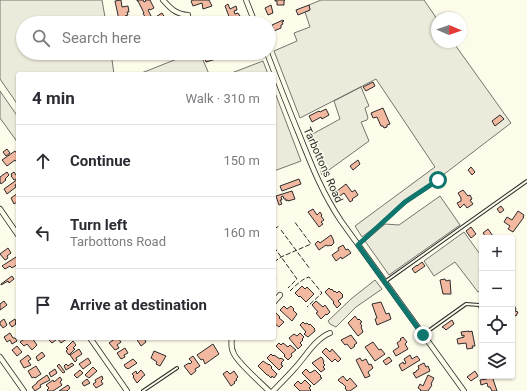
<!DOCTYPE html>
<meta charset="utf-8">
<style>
:root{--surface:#fff;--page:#f2f2f3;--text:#2b2b33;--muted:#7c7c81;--line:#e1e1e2}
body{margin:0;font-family:Roboto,sans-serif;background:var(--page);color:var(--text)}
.controls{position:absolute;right:12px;bottom:12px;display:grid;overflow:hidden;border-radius:4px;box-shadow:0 1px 3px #0004}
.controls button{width:36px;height:36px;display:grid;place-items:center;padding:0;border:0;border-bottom:1px solid var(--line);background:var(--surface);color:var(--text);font:20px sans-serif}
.compass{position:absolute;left:431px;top:12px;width:36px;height:36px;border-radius:50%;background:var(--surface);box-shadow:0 1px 3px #0004;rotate:92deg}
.stop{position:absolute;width:12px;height:12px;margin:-9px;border:3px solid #0f766e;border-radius:50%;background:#fff}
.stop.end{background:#0f766e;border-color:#fff;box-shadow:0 1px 4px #0008}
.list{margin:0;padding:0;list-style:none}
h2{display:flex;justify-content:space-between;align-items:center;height:52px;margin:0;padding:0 16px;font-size:17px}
h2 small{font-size:13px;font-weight:400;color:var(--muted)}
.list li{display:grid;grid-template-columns:26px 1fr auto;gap:12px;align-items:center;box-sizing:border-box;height:72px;padding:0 16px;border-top:1px solid var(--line)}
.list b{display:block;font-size:15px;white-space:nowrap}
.list p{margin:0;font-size:13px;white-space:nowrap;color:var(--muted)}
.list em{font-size:13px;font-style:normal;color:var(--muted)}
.icon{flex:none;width:22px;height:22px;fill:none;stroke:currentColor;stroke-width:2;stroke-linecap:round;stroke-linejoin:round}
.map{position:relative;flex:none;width:527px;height:391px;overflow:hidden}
.search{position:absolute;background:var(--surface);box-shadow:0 1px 3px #0004;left:16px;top:16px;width:260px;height:44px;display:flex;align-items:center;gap:10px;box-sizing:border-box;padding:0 14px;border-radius:22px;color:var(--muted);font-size:15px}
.panel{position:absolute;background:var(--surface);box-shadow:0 1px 3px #0004;left:16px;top:72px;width:260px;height:268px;border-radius:4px}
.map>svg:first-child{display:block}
.green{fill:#ecebdb;stroke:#74746e}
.building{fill:#f2b8a0;stroke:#2b2b2b}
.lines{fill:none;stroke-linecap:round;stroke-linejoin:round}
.lane-casing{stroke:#2b2b2b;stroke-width:4}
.street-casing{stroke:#2b2b2b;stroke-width:6}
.lane{stroke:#fdfbea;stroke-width:2}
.street{stroke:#fdfbea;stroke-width:4.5}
.fence{stroke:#2b2b2b;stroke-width:1;stroke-dasharray:5 2;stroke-linecap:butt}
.route{stroke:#0f766e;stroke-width:5}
.labels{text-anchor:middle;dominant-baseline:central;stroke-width:3;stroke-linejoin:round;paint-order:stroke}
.street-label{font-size:11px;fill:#2b2b2b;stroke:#fdfbea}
</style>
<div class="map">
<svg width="527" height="391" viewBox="0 0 527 391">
<rect width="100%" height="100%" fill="#fdfbea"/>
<path class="green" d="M 0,0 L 102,0 L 106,23 L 23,23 L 23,53 L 111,53 L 114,74 L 18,74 L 18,105 L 0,79 Z
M 321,0 L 424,0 L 437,19 L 437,42 L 453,42 L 511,123 L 362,237 L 355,226 L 435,167 L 376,79 L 300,118 L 274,51 L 297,41 L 294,33 L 310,27 L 305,12 L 310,10 L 309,5 Z
M 192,53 L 200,53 L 209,74 L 139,74 Z
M 263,61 L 268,74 L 229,74 Z
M 361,87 L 369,106 L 365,108 L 368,118 L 367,120 L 361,122 L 369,141 L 322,175 L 309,136 L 340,119 L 334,101 Z
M 274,90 L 301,161 L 274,171 Z
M 0,91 L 18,117 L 18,143 L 0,118 Z
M 440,196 L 460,225 L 389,275 L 365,241 L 385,224 L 399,225 Z
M 464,232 L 482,257 L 482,289 L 478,292 L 455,262 L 434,276 L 424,261 Z
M 375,280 L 382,289 L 356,307 L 336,327 L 330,324 L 328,321 L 351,299 Z"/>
<path class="building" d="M 121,0 L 122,7 L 128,6 L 129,12 L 127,12 L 128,15 L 125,16 L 126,18 L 119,20 L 115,1 Z
M 137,0 L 143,0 L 144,2 L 146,1 L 145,0 L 150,0 L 154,8 L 150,10 L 150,9 L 148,10 L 151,16 L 146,19 L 143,13 L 144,13 L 138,1 L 137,1 Z
M 193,0 L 209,0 L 212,6 L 203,9 L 202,3 L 193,6 L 191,1 Z
M 275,0 L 285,0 L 284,1 L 284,5 L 277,5 L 277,1 L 275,1 Z
M 228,4 L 230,9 L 236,6 L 237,10 L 234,11 L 235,14 L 238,13 L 240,16 L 234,19 L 235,23 L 231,23 L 229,20 L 230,19 L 225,6 Z
M 271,5 L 273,13 L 268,15 L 265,8 Z
M 309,5 L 310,10 L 298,15 L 296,10 Z
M 162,13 L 165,18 L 164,19 L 166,23 L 152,23 L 151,21 L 155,19 L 154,18 Z
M 283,20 L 284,21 L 282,22 L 283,24 L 281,25 L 281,28 L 274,31 L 272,25 Z
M 215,56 L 216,59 L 206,62 L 205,59 Z
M 373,82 L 375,86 L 366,91 L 363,87 Z
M 383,108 L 390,124 L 387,125 L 387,127 L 384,128 L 383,126 L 381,126 L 377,117 L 373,118 L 371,113 Z
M 326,109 L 329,115 L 322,119 L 321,117 L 312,122 L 309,116 L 319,111 L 320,112 Z
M 500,115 L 504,119 L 495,126 L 492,121 Z
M 7,149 L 10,153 L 6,156 L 3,152 Z
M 15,151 L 18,155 L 17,160 L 15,161 L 15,160 L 7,166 L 2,160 Z
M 358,160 L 360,164 L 353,170 L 350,166 Z
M 471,167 L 475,172 L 472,175 L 468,170 Z
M 7,172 L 9,175 L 5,179 L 6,180 L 1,184 L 0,182 L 0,177 Z
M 14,172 L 18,178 L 14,180 L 11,176 L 12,176 L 11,174 Z
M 18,179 L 18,183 L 15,185 L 16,187 L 7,194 L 4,189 Z
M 299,179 L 301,184 L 282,191 L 280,186 Z
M 346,184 L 352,192 L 355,190 L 358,195 L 352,199 L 353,200 L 350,202 L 344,193 L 340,196 L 337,191 Z
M 463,190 L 468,196 L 470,195 L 472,199 L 470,200 L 473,204 L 467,208 L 464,204 L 460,208 L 457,203 L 461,201 L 461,198 L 458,193 Z
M 292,191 L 295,199 L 288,201 L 288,200 L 286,201 L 286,199 L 284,199 L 283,196 L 281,197 L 282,200 L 280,200 L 282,204 L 279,205 L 276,196 Z
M 18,193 L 18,201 L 14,204 L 11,198 Z
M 501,206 L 504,210 L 500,213 L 497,209 Z
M 313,209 L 317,215 L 320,212 L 322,215 L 321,216 L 324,220 L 321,222 L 323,224 L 319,227 L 308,212 Z
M 518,211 L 524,215 L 523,217 L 524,217 L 513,232 L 508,229 L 510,226 L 504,222 L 507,217 L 512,220 Z
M 471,227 L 476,234 L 471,238 L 466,231 Z
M 488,229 L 493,236 L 494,235 L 496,238 L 487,238 L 483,233 Z
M 331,235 L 333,239 L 334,243 L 331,246 L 330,245 L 328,246 L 326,245 L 319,250 L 315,244 L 318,241 L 320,243 Z
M 343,245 L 346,250 L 348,249 L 351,253 L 342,259 L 341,257 L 336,261 L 332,255 L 339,250 L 338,248 Z
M 8,248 L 11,253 L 7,256 L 8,258 L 5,260 L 0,254 Z
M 16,257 L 18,260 L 18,264 L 12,268 L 10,266 L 5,269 L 2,266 Z
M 422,262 L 425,266 L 415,273 L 412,269 L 417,265 L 417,266 Z
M 12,276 L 14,279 L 9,283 L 8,281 L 1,285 L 1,284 Z
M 445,279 L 446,281 L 450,280 L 451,294 L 443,294 L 440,280 Z
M 302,286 L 305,289 L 307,287 L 314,294 L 306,302 L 300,296 L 299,297 L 295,293 Z
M 329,288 L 331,290 L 332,289 L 334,292 L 335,291 L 337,293 L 339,291 L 343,295 L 342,296 L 343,297 L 339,300 L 338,301 L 341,304 L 337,308 L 333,303 L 334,302 L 325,292 Z
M 4,301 L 7,305 L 0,310 L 0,304 Z
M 316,301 L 323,307 L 325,305 L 330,312 L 327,315 L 326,314 L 321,319 L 316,313 L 318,312 L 312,305 Z
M 512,301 L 516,309 L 515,311 L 518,312 L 516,316 L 512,314 Z
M 381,302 L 386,314 L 389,313 L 391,319 L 377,325 L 375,319 L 377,318 L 372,304 Z
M 284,306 L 287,309 L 291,306 L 294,309 L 293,310 L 297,314 L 292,321 L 280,310 Z
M 276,313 L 280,317 L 279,318 L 284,322 L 279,327 L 274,323 L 274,315 Z
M 355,316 L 358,320 L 359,319 L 362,322 L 360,323 L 362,326 L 361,327 L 363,332 L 358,336 L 348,323 Z
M 4,319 L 7,325 L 3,328 L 1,325 L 0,325 L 0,322 Z
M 15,319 L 16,322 L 15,323 L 16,324 L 12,327 L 9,323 Z
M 452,320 L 454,324 L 446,330 L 444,328 L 442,327 Z
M 303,322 L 305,324 L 307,323 L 309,325 L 310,324 L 315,329 L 314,329 L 315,331 L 308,337 L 304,334 L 306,332 L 300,325 Z
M 469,331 L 469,332 L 472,331 L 475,346 L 472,346 L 473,348 L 467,349 L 466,343 L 458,344 L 457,339 L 464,337 L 464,335 L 462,336 L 461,332 Z
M 10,333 L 13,338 L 15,338 L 17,341 L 12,344 L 10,340 L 7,342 L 4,337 Z
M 300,333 L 304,337 L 302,339 L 303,340 L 300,343 L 302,345 L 298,349 L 289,338 L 294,334 L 297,336 Z
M 351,335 L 357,343 L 354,345 L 355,346 L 351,349 L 347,344 L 345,345 L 341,340 Z
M 403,337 L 407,342 L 405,344 L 408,349 L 396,356 L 393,351 L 399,347 L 397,343 L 401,340 L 400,339 Z
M 26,338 L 32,338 L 37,345 L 32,350 L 27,344 L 24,346 L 20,342 Z
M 47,338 L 55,338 L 56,340 L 52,343 Z
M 57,338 L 68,338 L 61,343 Z
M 116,338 L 118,338 L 121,342 L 117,345 L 119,348 L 115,350 L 109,343 Z
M 136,338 L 144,338 L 146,342 L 141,346 Z
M 73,341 L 76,345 L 73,348 L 75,349 L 69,355 L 66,351 L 68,349 L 66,348 Z
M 373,342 L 379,350 L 381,349 L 385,354 L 375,361 L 365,347 Z
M 279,343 L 281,345 L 283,343 L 288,347 L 290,345 L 296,350 L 291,354 L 292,356 L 288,360 L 284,356 L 285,355 L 276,346 Z
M 213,344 L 219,354 L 205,364 L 203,359 L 201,360 L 197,355 Z
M 17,346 L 22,352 L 17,356 L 12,350 Z
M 125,348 L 128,353 L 124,355 L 125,357 L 121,359 L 117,353 Z
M 326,348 L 330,352 L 332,349 L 341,359 L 338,362 L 335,359 L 332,362 L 322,352 Z
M 79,349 L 82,354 L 76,358 L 77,360 L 75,362 L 70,355 Z
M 154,351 L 166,356 L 160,366 L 156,364 L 157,362 L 151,358 Z
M 42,352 L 45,356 L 38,361 L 36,357 Z
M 271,354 L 273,356 L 274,355 L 280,359 L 281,358 L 284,360 L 281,363 L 282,363 L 281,365 L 283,366 L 279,370 L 267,358 Z
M 28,355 L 31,359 L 28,361 L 31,365 L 24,368 L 20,361 Z
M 410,355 L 412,359 L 417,356 L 420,360 L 402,371 L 399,365 L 403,362 L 404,364 L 406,363 L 404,359 Z
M 193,356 L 200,366 L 195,369 L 196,371 L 191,375 L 184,366 L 189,363 L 190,364 L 192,362 L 189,359 Z
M 321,357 L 323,359 L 323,360 L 324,362 L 323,363 L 325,365 L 323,367 L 325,369 L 321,372 L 312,363 Z
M 389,357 L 392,361 L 386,365 L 383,361 Z
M 88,358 L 91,363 L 83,369 L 79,364 Z
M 360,358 L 362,361 L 366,359 L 369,365 L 371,364 L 373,368 L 368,372 L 370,376 L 365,378 L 356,360 Z
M 133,359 L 137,363 L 128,369 L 127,368 L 126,368 L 124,365 Z
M 263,361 L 269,365 L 269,364 L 272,367 L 271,368 L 277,374 L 274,378 L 272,376 L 271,378 L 268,375 L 267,375 L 258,366 Z
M 72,363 L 74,365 L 66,370 L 64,366 L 66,364 L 68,366 Z
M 424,363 L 426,367 L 428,366 L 430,371 L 416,378 L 413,373 L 416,372 L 416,371 L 419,369 L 418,366 Z
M 59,364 L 65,372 L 63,373 L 57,366 Z
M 36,366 L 41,374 L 35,378 L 34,377 L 32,378 L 28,371 Z
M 93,367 L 97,371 L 89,378 L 85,375 Z
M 55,369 L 57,373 L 51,377 L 49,373 Z
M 306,369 L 310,373 L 315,370 L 321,376 L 320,377 L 322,378 L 314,385 L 302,373 Z
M 80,370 L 83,373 L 77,378 L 74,375 Z
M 141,370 L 145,375 L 142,377 L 142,378 L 137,383 L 133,377 L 134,376 L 132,374 L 136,371 L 137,374 Z
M 227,371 L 230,374 L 234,371 L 238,377 L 236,379 L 237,380 L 234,382 L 235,383 L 231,386 L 223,374 Z
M 475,371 L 478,376 L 471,381 L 467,377 Z
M 47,375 L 50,380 L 40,385 L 41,387 L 35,391 L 32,387 L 37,383 L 37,382 Z
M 428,375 L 434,378 L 431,384 L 432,385 L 428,391 L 420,391 L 421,390 L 418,388 L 420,384 L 423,386 Z
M 102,376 L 103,379 L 101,381 L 103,384 L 96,388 L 93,384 L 96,382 L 95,380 Z
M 343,376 L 347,381 L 350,378 L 357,386 L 350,391 L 347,391 L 345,388 L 346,387 L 342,383 L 341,383 L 338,380 Z
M 487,376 L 492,376 L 497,391 L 492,391 L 490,387 L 488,387 L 487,383 L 481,385 L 480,380 L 487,379 Z
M 60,377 L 62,380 L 60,382 L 62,385 L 53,391 L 48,391 L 47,390 L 49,388 L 46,385 L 53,380 L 54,382 Z
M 87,379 L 90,383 L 84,386 L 82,383 Z
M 305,380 L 311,386 L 309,388 L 311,390 L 310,391 L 300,391 L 294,385 L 298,381 L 301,384 Z
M 68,385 L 70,388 L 67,391 L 59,391 Z"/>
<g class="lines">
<defs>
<path id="lane" d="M 359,244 L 405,202 L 438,180
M 386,281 L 527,181
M 424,334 L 466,304 L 479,305 L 482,309
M 143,391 L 177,368"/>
<path id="street" d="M 163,0 C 171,9 176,14 188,15
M 246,0 L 255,23
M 267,53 C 278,82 289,110 301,139 C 313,169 323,194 341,221 L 464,391
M 0,209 L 18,235
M 274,302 L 280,295
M 90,338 L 127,391
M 232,338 C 231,344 231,349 234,354 C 239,364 260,382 269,391
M 0,357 L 24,391
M 273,391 C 280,384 288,376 295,368 C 306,356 315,339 330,333"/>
</defs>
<use href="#lane" class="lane-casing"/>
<use href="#street" class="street-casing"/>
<use href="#lane" class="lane"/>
<use href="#street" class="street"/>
<path class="fence" d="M 274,229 L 279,226
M 281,230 L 310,269
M 274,247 L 297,279 L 288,288
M 274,262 L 281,257 L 311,244 L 294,221
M 274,276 L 276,279 L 274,281
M 290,291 C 295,286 302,279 309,277 L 322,293 L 307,307"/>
</g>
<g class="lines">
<path class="route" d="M 423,335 L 358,245 L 405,202 L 438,180"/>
</g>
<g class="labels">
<g class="street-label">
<text transform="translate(323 165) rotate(66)">Tarbottons Road</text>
</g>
</g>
</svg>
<div class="controls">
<button>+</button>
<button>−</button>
<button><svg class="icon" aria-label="locate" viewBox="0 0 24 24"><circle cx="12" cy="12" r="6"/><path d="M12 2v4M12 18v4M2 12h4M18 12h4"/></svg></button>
<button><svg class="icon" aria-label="layers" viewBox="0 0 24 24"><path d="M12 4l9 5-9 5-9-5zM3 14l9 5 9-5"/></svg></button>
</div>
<svg class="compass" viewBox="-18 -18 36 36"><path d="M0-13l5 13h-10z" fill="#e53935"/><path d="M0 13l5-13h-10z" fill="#7c7c81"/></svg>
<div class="stop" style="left:438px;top:180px"></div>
<div class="stop end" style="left:423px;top:335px"></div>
<div class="search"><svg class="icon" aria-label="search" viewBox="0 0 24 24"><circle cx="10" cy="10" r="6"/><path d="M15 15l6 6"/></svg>Search here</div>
<section class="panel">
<h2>4 min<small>Walk · 310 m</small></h2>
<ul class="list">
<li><svg class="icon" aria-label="ahead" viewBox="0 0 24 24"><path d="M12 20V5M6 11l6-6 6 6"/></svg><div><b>Continue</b></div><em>150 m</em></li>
<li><svg class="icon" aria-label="left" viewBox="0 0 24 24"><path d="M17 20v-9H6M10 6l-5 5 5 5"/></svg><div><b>Turn left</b><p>Tarbottons Road</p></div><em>160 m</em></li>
<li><svg class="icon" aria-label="arrive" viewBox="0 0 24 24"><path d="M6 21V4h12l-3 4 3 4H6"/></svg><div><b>Arrive at destination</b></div></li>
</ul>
</section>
</div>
